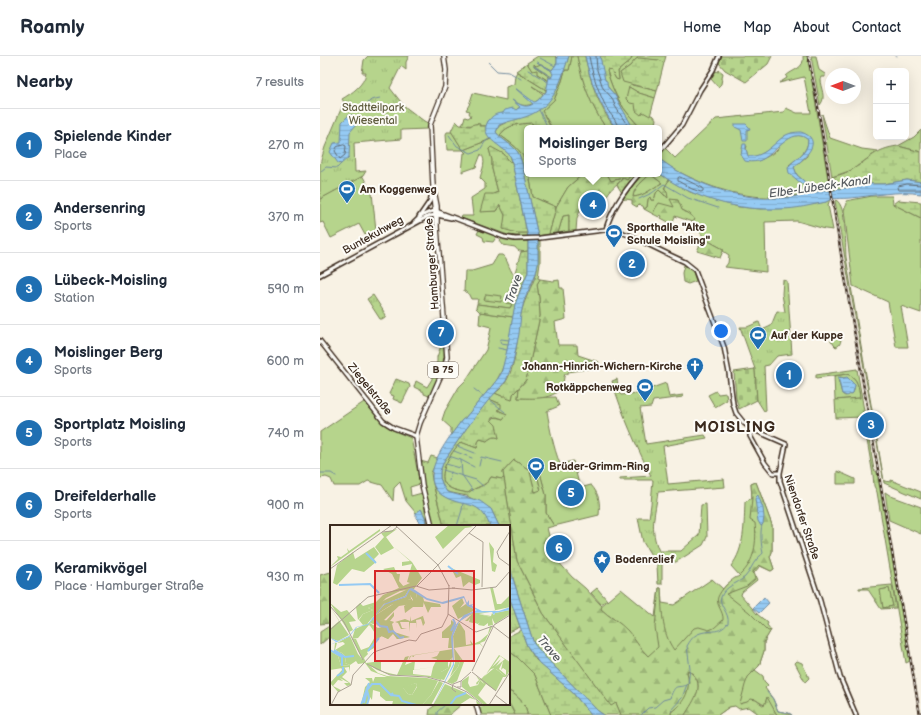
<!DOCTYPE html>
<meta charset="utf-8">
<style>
:root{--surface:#fff;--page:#f6f6f7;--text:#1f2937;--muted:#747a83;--line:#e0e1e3;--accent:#1f6fb2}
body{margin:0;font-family:"Balsamiq Sans",sans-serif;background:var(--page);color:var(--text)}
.controls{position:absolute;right:12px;top:12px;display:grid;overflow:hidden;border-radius:6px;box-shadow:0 4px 16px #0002}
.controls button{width:36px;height:36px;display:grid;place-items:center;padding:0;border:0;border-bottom:1px solid var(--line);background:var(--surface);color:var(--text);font:20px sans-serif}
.compass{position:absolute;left:505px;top:12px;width:36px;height:36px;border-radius:50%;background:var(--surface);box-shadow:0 4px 16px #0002;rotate:270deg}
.you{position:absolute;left:401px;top:275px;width:14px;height:14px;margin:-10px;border:3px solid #fff;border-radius:50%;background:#1a73e8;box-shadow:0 0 0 6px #1a73e833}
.badge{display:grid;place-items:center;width:26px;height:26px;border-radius:50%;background:var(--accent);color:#fff;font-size:13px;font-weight:700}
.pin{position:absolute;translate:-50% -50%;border:2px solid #fff;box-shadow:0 1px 4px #0006}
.popup{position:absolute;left:204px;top:69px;width:138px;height:52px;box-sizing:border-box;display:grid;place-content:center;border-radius:6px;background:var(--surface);filter:drop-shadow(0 1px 3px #0005);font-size:13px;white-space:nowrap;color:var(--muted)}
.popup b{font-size:15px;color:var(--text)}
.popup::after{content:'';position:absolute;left:50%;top:100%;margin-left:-8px;border:8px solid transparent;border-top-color:var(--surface)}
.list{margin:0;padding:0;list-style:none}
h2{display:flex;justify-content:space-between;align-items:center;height:52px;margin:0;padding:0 16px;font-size:17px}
h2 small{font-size:13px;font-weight:400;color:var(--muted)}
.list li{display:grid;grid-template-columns:26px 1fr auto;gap:12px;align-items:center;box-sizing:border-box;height:72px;padding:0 16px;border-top:1px solid var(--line)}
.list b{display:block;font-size:15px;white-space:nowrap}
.list p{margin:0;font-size:13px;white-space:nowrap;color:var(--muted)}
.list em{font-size:13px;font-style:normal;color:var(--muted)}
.map{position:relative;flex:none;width:601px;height:659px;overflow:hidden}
header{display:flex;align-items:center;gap:24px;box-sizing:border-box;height:56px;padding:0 20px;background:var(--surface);border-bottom:1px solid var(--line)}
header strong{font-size:19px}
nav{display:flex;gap:22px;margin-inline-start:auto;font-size:14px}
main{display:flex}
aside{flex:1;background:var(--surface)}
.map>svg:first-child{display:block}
.green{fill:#b6d48c;stroke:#787f55;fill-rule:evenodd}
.forest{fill:url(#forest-firs);stroke:#787f55;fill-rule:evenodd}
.wetland{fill:url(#wetland-marsh);stroke:#787f55}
.cemetery{fill:url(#cemetery-stones);stroke:#787f55}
.park{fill:url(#park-tufts);stroke:#787f55}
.water{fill:url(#water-rules);stroke:#718a9e}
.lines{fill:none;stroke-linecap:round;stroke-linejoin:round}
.shore{stroke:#5f6a73;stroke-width:1}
.stream{stroke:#718a9e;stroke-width:1}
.secondary-casing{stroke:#3b2a1e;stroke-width:6}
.primary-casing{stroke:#3b2a1e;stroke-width:6}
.secondary{stroke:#fdfcf7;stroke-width:3}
.primary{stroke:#fdfcf7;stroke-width:3.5}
.rail-casing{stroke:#3b2a1e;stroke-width:2.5}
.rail{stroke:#fdfcf7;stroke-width:1;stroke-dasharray:3;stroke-linecap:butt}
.labels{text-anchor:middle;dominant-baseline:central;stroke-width:4;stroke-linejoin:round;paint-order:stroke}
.shield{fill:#fdfcf7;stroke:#75695f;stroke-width:1}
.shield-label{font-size:10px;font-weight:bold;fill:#3b2a1e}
.park-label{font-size:11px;fill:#605d3f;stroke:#fdfcf7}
.poi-label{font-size:11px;font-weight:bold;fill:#3b2a1e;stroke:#fdfcf7;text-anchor:start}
.street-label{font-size:11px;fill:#3b2a1e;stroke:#fdfcf7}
.water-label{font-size:12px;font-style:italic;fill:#565a5e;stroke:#fdfcf7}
.district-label{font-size:15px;font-weight:bold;letter-spacing:1px;fill:#3b2a1e;stroke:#fdfcf7}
.inset-river{fill:none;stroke:#95caf3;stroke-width:2}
.inset-road{fill:none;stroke:#aca295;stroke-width:1}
.view{fill:#d62828;fill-opacity:0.15;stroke:#d62828;stroke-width:2}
.inset-edge{fill:none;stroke:#3b2a1e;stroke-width:2}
</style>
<header>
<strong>Roamly</strong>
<nav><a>Home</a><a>Map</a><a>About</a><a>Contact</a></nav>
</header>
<main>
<aside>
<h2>Nearby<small>7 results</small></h2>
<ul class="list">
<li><span class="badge">1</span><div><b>Spielende Kinder</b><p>Place</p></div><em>270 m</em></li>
<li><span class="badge">2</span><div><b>Andersenring</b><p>Sports</p></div><em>370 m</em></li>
<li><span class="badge">3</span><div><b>Lübeck-Moisling</b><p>Station</p></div><em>590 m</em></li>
<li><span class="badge">4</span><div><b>Moislinger Berg</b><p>Sports</p></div><em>600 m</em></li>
<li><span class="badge">5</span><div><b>Sportplatz Moisling</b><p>Sports</p></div><em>740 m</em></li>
<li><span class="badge">6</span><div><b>Dreifelderhalle</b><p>Sports</p></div><em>900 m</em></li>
<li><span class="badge">7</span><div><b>Keramikvögel</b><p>Place · Hamburger Straße</p></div><em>930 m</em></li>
</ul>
</aside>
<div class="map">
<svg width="601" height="659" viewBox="0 0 601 659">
<defs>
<pattern id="forest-firs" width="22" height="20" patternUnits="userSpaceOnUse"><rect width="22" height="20" fill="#b6d48c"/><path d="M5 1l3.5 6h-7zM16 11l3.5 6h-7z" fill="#9db678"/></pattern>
<pattern id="wetland-marsh" width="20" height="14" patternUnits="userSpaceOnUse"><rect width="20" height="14" fill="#b6d48c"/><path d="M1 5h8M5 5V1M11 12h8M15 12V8" fill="none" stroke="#9db678"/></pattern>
<pattern id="cemetery-stones" width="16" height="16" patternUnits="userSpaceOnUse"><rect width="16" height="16" fill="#b6d48c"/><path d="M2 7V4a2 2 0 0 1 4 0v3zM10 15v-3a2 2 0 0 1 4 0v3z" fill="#9db678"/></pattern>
<pattern id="park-tufts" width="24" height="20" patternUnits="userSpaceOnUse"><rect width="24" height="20" fill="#b6d48c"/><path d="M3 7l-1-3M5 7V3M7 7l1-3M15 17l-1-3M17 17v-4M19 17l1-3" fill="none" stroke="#9db678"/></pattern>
<pattern id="water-rules" width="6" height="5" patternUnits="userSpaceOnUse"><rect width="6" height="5" fill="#95caf3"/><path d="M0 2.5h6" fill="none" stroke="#81aed0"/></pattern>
</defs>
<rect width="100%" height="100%" fill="#f8f2e4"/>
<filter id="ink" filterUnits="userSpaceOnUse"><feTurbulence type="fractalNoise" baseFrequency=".025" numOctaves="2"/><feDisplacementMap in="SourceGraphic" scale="8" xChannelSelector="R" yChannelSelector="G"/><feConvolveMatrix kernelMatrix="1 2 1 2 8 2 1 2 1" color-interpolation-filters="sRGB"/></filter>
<g filter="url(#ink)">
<path class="green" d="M 218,0 L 235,0 L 237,2 L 237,7 L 232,14 L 221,8 L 217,11 L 214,9 L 231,22 L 229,21 L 229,25 L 212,15 L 207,7 Z
M 252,0 L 257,0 C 262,26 271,50 286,72 L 232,72 L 222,55 L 234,44 L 242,25 L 245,14 L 249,14 Z
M 312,0 L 346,0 L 344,7 L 339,4 L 316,3 L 310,10 L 300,17 L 312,29 L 337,35 L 335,42 L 319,37 L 309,31 L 321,59 L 323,56 L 334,60 L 336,63 L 334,72 L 321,72 C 303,54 294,40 287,15 L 288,13 L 291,14 L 296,23 L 299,23 L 298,15 L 311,4 Z
M 483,0 L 487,0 L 489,7 L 510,135 C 495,133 477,141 462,141 C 423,143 388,132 354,113 C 349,110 344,106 339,103 L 339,100 L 345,92 L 355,102 L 396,63 L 464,56 L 466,52 L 477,57 L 491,57 L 484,21 L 459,27 L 467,22 L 466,20 C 473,13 485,13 483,0 ZM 472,77 L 490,81 L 487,100 L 474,111 L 477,119 L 485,126 L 483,129 L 469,109 C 477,102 488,96 488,84 C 481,76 470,80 463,86 C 460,88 459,92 457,94 C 451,99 445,102 438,105 L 421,99 L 423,90 L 427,90 L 426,93 L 428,101 C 446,102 456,83 472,77 Z
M 491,0 L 496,0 L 499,14 L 505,18 L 505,21 L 501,21 L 500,23 C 500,32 507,41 500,49 Z
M 197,16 L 226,34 L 226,36 L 224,37 L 212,30 L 223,38 C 217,47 207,53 197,47 L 200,51 L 196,54 L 183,57 L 168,65 L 167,70 L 142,69 L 145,61 L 148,62 L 151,60 L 149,57 L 150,55 L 146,54 L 149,49 L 153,37 L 186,44 L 186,31 L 194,28 L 195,19 Z
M 502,58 L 510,82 L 542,93 L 558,95 L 532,114 L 512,121 Z
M 212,67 L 215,72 L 207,72 L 207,111 C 202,93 193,89 180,79 C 188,68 199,68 212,67 Z
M 601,74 L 601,96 L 578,90 L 594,81 Z
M 127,76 L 132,76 L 143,94 L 171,83 L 190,99 L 192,106 L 189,105 L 184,98 L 169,93 L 172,104 L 172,113 L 178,136 L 173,138 L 160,155 L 176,155 L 180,149 L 185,159 L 185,166 L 197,177 L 207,177 L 208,181 L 188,179 L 141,162 L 142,160 L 153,160 L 151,142 L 165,133 L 165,127 L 160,122 C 162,114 167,105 161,98 L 156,111 L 142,116 L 144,97 L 146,97 L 143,94 L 127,94 L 126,78 Z
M 209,118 L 263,118 L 248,131 L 236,151 L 213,141 Z
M 287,118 L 312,118 L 307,124 L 303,122 L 291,125 Z
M 330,118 L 342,127 C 332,132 325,140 313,141 C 314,131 324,125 330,118 Z
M 42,119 L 52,137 L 56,174 L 45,179 L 39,168 L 11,182 L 3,166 L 0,167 L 0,143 Z
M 349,124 L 370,136 L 396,145 L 419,151 L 441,153 L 489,149 L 506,146 L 510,143 L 508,149 L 513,174 L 505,173 L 477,165 L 445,166 L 446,216 L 405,211 L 408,207 L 409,199 L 403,195 L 403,193 L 383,182 L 383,180 L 372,166 L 375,164 C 364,150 351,152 335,153 L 333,158 L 324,153 L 327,151 L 328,143 L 330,141 L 331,144 L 334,144 L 336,137 L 339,134 L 345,140 L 345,129 Z
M 271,140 L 280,142 L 276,157 L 267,155 Z
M 552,140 L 572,140 L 573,148 L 601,162 L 601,257 L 581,250 L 588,291 L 576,291 L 568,246 L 533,230 L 524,154 L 527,148 L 526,145 Z
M 516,144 C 527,150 525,188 526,201 L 564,425 L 571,426 L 571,424 L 601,436 L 601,443 L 564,427 L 515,145 Z
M 249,159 L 249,175 L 238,177 L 243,160 Z
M 159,174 L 177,180 L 173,186 L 164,185 L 163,181 L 157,178 Z
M 182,182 L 195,185 L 208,185 L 208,195 C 203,196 198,196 195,191 L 183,189 L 180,185 Z
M 178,199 L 182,199 C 188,203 188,212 194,219 L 187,246 L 192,248 L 190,252 L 157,248 L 158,243 L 151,243 L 148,237 L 144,235 L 145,215 L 152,215 L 172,209 Z
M 160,256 L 193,261 C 189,282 188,305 177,324 L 145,362 L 142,364 L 131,379 L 131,372 L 122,364 L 125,355 L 139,331 L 146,324 L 166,294 L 170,277 L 171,271 L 159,268 Z
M 123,284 L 124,284 C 126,308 119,320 109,340 L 104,338 L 104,336 L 94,331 L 96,325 L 107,331 L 112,323 L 112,316 L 117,306 L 117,301 Z
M 527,318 C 538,321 539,332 540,342 L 515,344 L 514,320 ZM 520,321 L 529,323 L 535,329 L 533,337 L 525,340 L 522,338 L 518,323 Z
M 199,332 L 198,342 L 236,341 L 239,350 L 227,355 C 230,373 233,390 240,408 L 253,405 L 260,432 L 271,429 C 280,439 280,447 279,459 L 234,470 L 226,457 L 226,439 L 219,413 L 208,413 L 194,404 L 183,416 L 184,422 L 182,423 L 171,421 C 166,431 156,430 148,437 C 143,436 137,435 132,433 C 111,425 131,396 141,386 L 157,392 L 158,386 L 160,383 L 167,385 C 171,381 174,380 179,382 L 171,364 L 175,361 L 183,363 L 186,358 L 176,353 L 181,348 L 169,343 L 175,337 L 182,340 L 186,339 L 192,344 L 193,338 Z
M 44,346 L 65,369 L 77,376 L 91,382 L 100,428 L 90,431 L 91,440 L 102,437 L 108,470 L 106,470 L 105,461 L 101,453 L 96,457 L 86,445 L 80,426 L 74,432 L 73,445 L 62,429 L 48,425 L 40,430 L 14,430 L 11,423 L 6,421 L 0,422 L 0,376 Z
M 111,400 L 118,402 L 111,417 L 112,424 L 124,470 L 112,470 L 103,430 L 100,405 L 108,407 Z
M 216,414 L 221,435 L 215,436 L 210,416 Z
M 436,426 L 452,469 L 452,496 L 450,501 L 454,513 L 451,515 L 440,510 L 434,517 L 437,524 L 422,536 L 421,539 L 437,558 L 448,567 L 447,569 L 451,574 L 444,586 L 444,595 L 439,610 L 435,614 L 443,620 L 444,625 L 448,629 L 445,632 L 453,643 L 458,655 L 468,657 L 472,659 L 457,659 C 453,652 443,649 436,644 L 409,651 L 398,659 L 387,628 L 364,607 L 301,659 L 328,600 C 317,590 311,577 300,568 C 294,562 284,558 280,551 L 301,533 L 335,561 L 339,532 L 341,532 L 342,547 L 354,549 L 392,523 L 403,533 L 406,529 L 420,520 L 411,510 C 425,493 424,467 425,446 L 432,442 L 431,428 Z
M 565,436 L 571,440 L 601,451 L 601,478 L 569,464 Z
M 277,532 L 287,544 L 281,548 L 271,537 Z
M 569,532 L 573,550 L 563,552 L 559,534 Z
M 189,595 L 197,601 L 215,619 L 231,659 L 207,659 C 208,650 197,639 189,635 Z
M 477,605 L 482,607 L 489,622 L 485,626 L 475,607 Z
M 367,614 C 388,627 375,644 365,659 L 351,659 L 351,656 L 359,650 L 369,626 Z
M 189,647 L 195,659 L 161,659 L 159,652 L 169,648 Z"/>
<path class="forest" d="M 339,117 L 349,124 L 344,132 L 347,135 L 348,142 L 339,134 L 336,137 L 334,144 L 331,144 L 330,141 L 328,143 L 327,151 L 324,153 L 323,150 L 319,149 L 317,151 L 312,148 L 312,144 L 306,143 L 302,144 L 322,118 L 330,118 C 324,125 313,131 313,141 C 325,140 332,132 342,127 L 330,118 L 339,118 Z
M 263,118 L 287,118 L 291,125 L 303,122 C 297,129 289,133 286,142 L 269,138 L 266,151 L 262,150 L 257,162 L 256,175 L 249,175 L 249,159 L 243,160 L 238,177 L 229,178 L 236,151 L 248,131 Z
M 350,143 L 358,144 L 362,154 L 370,158 L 375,164 L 372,166 L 355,160 L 352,168 L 341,162 L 342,160 L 340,159 L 339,161 L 333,158 L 335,153 L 339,147 L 354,151 Z
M 383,182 L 403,193 L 403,195 L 400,202 L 377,195 Z
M 220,223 L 233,225 L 239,224 L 240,232 L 243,232 L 246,263 L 235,266 L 238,289 L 257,289 L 258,299 L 279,306 L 279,308 L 274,312 L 248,316 L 248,318 L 245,318 C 243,322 244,327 242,330 C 234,345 212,342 198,342 L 199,332 L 206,324 L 220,260 L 219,242 L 217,228 Z
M 194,404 L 208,413 L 219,413 L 226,439 L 226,457 L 234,470 L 227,472 L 235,502 L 252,521 L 265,532 L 282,550 L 281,553 C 289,561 300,566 308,575 C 315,583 320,593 328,600 L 338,591 L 335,571 L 339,532 L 341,532 C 342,552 341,576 354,594 L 374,572 L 379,571 L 389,574 L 394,572 L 403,564 C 404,555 395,549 398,541 C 401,534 408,526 415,522 C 416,521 419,521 420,519 C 435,506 437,485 435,467 L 430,464 L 432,442 L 431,428 L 436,426 L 452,469 L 452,496 L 450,501 L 454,513 L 451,515 L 439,509 L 433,516 L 435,523 L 427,530 L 406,538 L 429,556 L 448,575 L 451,574 L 444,586 L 444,595 L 439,610 L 428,621 L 425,629 L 420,648 L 427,646 L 431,643 L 436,644 L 444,650 L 447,641 L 457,659 L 440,659 L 429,651 L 419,653 L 415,650 L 409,651 L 398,659 L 365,659 C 374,644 388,627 368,614 L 367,616 C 371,634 366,645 351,656 L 351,659 L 301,659 L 296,647 L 291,651 L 223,557 L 197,505 L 183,416 ZM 216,414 L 221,434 L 215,436 L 210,416 Z
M 11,516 L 11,577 L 10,580 L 0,589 L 0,576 L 11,569 L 11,567 L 0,568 L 0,519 Z
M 572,529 L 576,552 L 561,553 L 549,535 L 548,533 L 539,533 L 539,532 ZM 569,532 L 573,550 L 563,552 L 560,534 Z
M 189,635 C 197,639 208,650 207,659 L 195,659 L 189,647 Z
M 117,648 L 142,648 L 129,659 L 109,659 L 110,653 Z"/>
<path class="wetland" d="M 249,0 L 252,0 L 249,14 L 245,14 L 242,25 L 234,44 L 222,55 L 231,72 L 215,72 L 212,67 C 199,68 188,68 180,79 C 195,91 207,96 207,118 L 209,118 L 213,141 L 236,151 L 229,178 L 218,180 L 202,107 C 201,104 200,101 199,98 C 193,88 182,85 176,76 L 179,70 L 187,66 L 238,31 Z
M 257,0 L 265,0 C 270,25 279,51 295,72 L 286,72 C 271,50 262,26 257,0 Z
M 280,0 L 312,0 L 311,4 L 298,15 L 299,24 L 296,23 L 291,14 L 288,13 L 287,15 C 294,40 303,54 321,72 L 313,72 C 307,62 301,51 296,41 C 292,34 287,33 286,25 L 285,24 L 281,13 Z
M 319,2 L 339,4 L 344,7 L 337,35 L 303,26 L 300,17 L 310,10 L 316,3 Z
M 207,7 L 212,15 L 217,14 L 217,18 L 229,25 L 226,34 L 196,15 Z
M 214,8 L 216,10 L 221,8 L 232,15 L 234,19 L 231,22 L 214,10 Z
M 309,31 L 319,37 L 335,42 L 330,60 L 323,56 L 321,59 L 316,55 L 315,48 L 310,47 L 306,43 Z
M 136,65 L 140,69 L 150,70 C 153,68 156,67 160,68 L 159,70 L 167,70 L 167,75 L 171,83 L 143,94 L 131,75 Z
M 578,90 L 601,96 L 601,126 L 587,124 L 564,128 L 545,128 L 520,133 L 518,132 L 514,134 L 512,121 C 519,119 527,117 533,113 C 551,102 555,93 578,90 Z
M 171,91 L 184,98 L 189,105 L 192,106 L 207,177 L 197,177 L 183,173 L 185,159 L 180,149 L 176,155 L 160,156 L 165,138 L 173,138 L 178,136 L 172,113 L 172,104 L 169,93 Z
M 312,118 L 317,118 L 302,137 L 297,129 L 303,122 L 307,124 Z
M 578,144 L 601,146 L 601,162 L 573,148 Z
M 218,184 L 220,184 L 220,207 L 218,222 L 220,223 L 217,228 L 219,242 L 220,260 L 206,324 L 193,338 L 192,344 L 186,342 L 186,340 L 182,340 L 175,337 C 198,323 196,280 201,258 C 204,243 212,231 216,218 C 219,207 218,195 218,184 Z
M 208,195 L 208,216 L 197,240 L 193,261 L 160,256 L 156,252 L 157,248 L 190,252 L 192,248 L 186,247 L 201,196 Z
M 166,238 L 182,240 L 181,246 L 164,244 Z
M 169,343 L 181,348 L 181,352 L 177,354 L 187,358 L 183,363 L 177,361 L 172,362 L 171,364 L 176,369 L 179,382 C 174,380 171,381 167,385 L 160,383 L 158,386 L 157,392 L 141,386 C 131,396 111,425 132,433 C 137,435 143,436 148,437 C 156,430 166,432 171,421 L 182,423 L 184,422 L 197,505 L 223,557 L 291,650 L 296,647 L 301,659 L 284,659 L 278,655 L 226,602 L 214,588 L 194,526 L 189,507 L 189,470 L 179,470 L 171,453 L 147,440 L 127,436 L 123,430 L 120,422 L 120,415 L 124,405 L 146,373 Z
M 114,431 C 129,450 146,442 160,454 C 165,458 168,464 170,470 L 124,470 Z
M 189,540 L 200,571 L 189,576 Z
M 201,574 L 207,590 L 216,604 L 253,637 L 271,659 L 231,659 L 215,619 L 197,601 L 189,595 L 189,580 Z"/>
<path class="cemetery" d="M 401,0 L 452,0 L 448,8 L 426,26 L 405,14 L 399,7 Z
M 435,313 L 437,344 L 419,353 L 416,342 L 414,316 Z"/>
<path class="park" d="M 48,0 L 89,0 L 86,6 L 86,14 L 81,10 L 70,32 L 84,50 L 104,65 L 108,67 L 107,73 L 81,74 L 81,83 L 34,87 L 35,116 L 46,115 L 43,120 L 0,143 L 0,108 L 5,91 L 24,46 L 22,43 C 32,37 44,29 46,17 L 42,17 L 44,4 Z
M 399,14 L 403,17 L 401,28 L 398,31 L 391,23 L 396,15 L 398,16 Z
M 364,209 L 373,216 L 376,225 L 368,228 L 363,226 L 362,217 Z
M 463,224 L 467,225 L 472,298 L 457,300 L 449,309 L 444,310 L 446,354 L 444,355 L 437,344 L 435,313 L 420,271 L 427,271 L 439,266 L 442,274 L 451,270 L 457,255 L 465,256 L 462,238 Z
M 53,239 L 66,259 L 65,261 L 62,263 L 60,263 L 47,243 Z
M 511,279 L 521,279 C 521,285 521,289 516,291 L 514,289 L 513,287 L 511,286 Z
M 537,313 L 554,414 L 557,416 L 590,605 L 586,607 L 557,436 L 554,430 L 553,419 L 543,361 L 516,362 L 515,344 L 540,342 C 539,332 538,321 527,318 L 496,322 L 496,319 Z
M 76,323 L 89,328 L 90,331 L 82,347 L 73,343 L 74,340 L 69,338 Z
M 297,323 L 299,337 L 301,339 L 318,337 L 346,327 L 349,341 L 363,339 L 363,341 L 333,345 L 331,351 L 320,352 L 326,388 L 385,379 L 387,382 L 343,390 L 348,428 L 404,423 L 405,431 L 338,436 C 335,459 329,472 339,495 L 361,495 L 379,479 L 381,449 L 386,448 L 387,481 L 383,489 L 356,506 L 342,506 L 342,528 L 338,528 L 337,509 L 323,486 L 318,462 L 329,462 L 331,448 L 333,424 L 300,424 L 300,422 L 331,420 C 316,389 302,358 292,325 Z
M 396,335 L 398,338 L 406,337 L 407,344 L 395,351 L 388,339 Z
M 517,415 L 535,423 L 535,428 L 517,428 Z"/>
<path class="water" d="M 237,0 L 249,0 C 241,23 237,45 214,57 C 204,63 190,64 179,69 L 176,76 C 182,85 193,88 199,98 C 200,101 201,104 202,107 L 218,180 L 218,208 L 216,217 L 204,245 L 201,258 L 199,278 L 193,306 L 186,325 L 167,346 L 146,373 L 124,405 L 120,415 L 120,422 L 123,430 L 127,436 L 160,445 L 171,453 L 179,470 L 170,470 C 159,444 150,452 129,443 C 91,427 127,385 142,364 L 145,362 L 160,344 L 173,329 L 181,318 L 187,294 L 195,248 L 208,216 L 208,181 L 192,106 C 192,104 191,101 190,100 C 184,90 156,81 169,64 C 173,59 177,57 183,57 L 185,54 L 193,52 L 196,54 L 200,51 L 192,44 C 199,48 205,53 213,48 L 195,32 L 214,46 C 220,45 221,39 226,36 L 229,21 L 231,22 L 233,18 L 232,17 L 232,15 L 217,6 L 232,14 L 237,7 Z
M 265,0 L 280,0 L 285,24 L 287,25 C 287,34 292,34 296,41 C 301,51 308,62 313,72 L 295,72 L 294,70 C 280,49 270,25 265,0 Z
M 29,59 L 32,59 L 36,64 L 36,69 L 30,76 L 29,101 L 21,108 L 18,107 L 10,96 L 14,87 L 21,86 L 22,66 Z
M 415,68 L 426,68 L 429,71 L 430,73 L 427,74 L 427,85 L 423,85 L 421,74 L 415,71 Z
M 481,76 C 505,84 485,102 474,111 L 477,119 L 485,126 L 483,129 L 469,117 L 468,112 C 473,102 488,100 488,84 C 472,68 454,101 438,105 C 434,106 429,106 425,105 L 421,99 L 423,88 L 426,88 L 426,93 L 428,100 C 443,102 452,89 463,81 C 468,77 475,76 481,76 Z
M 339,103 C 344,106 349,110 354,113 C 390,134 430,146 471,141 C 482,140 493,137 504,134 C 509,135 514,136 518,132 L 520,133 L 545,128 L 564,128 L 587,124 L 601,126 L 601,138 C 578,134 553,140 530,142 C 522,143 513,141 506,146 C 491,149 476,153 461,153 C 418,155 373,143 339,117 Z
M 518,321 L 523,322 L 527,321 L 535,329 L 533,337 L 527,340 L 522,338 Z
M 438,439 L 443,452 L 444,461 L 443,468 L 441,470 L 438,465 L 435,443 L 436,441 Z
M 101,453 L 105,461 L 106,470 L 99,470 L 100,466 L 96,462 L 96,457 Z
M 189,507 L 194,526 L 214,588 L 226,602 L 278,655 L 284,659 L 271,659 L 253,637 L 219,607 L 207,590 L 189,540 Z
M 444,541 L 449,547 L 439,557 L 433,552 Z"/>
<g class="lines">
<path class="shore" d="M 269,0 C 272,18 279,37 287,53 C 291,59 297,65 298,72
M 276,0 L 277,14 L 283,32 L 292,42 L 295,50 L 309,72
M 24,89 L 26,90 L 25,99 L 20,103 L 15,95 L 17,91 Z
M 360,121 L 383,132 L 383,135 L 381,136 L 372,133 L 358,125 L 358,122 Z
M 601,129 L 587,128 L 578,130 L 577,131 L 578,134 L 601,134"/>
<path class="stream" d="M 576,0 L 577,0
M 220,2 L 235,10
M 168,6 L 177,15 L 189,16 L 201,23
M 214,10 L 232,21
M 208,14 L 228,26
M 45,50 L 51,44 L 60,42
M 219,54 L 228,72
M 129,79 L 137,90 L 151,97 L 160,94 L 165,86 L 170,82
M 0,116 L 6,111 L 17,112 L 21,108
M 319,143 L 332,137 L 344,128 L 368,142 L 398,152
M 188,288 L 181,287 L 180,285 L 181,283 L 189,284
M 178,292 L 187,294
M 154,333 L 163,340
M 169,343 L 185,356
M 137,390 L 155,397
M 134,395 L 152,402
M 129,400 L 141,404 L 142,419 L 153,435
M 141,404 L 154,411
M 126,408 L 140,412
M 159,410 L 161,401 L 182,406
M 123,414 L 156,424 L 163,430
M 0,417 L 11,417 L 16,420
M 129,425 L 131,416
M 137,470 L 142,454 L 143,447
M 447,636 L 453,643 L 458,655 L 469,657 L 472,659
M 351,654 L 362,642 L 367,628
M 117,659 L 117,656 L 126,648
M 321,659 L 328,652 L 335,651 L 343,644 L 350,642 C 356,625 357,634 368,628 L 370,613 L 367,590 C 370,585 373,580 378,578 C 389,573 399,579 408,567 C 410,557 398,549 401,541 C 405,530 417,528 425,521 C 430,516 432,508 437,503 C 439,500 441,500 443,497 C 441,489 440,476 442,469"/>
<defs>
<path id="secondary" d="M 339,96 L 362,69 L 380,34 L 393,14 L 399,0
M 99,161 L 110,145 L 113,134
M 94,167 C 99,161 108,155 116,155 L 184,181 L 195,183 L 220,182 L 292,173 L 309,179 L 350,199 L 365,206 L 375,214 L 404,291 L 409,317 L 413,348 L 416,357 L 424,367 L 432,373 L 466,388 L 460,417 L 460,425 L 500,545 L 520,621 L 536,659
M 286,173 C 292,152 305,134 319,118
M 0,219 L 109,160 L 117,159 L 131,162
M 0,285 L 63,365 L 74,372 L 96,380
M 432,373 L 430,380 L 445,407 L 453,417 L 460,417"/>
<path id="primary" d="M 113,130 L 110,69 L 125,31 L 126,14 L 124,0
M 113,140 L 116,167
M 112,470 L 102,429 L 96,380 L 100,367 L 125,310 L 127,301 L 117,171 L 117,150 L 113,129
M 156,648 L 159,659"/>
</defs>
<use href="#secondary" class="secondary-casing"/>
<use href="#primary" class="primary-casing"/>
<use href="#secondary" class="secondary"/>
<use href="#primary" class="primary"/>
<defs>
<path id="rail" d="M 488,0 L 498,51 L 521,198 L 600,659"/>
</defs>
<use href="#rail" class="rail-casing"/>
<use href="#rail" class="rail"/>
</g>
</g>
<defs>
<symbol id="stadium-pin" viewBox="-11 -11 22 30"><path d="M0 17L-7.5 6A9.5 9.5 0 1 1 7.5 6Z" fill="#1f6fb2" stroke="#fdfcf7"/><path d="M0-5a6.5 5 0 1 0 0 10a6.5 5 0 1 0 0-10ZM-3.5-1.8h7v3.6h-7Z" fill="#fff"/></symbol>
<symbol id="church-pin" viewBox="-11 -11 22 30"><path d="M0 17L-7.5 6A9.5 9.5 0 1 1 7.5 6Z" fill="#1f6fb2" stroke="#fdfcf7"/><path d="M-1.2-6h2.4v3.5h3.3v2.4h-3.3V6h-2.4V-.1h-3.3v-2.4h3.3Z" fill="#fff"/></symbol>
<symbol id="sight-pin" viewBox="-11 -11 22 30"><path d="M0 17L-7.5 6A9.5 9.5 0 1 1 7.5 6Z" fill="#1f6fb2" stroke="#fdfcf7"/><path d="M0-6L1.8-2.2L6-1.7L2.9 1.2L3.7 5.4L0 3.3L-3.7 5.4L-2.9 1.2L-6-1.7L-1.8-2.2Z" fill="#fff"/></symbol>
</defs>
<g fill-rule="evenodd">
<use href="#stadium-pin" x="17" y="123" width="20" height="27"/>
<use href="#stadium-pin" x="284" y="167" width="20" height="27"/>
<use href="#stadium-pin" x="428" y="269" width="20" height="27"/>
<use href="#church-pin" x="365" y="300" width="20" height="27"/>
<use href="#stadium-pin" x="315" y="321" width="20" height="27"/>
<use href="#stadium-pin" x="206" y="400" width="20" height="27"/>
<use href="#sight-pin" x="272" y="493" width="20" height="27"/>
</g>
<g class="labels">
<rect class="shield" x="108" y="306" width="30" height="16" rx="3"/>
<g class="shield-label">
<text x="123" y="314">B 75</text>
</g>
<g class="park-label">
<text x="53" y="51">Stadtteilpark<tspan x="53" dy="13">Wiesental</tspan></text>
</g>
<g class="poi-label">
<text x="40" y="133">Am Koggenweg</text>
<text x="307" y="171">Sporthalle "Alte<tspan x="307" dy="13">Schule Moisling"</tspan></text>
<text x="451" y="279">Auf der Kuppe</text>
<text x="362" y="310" text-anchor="end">Johann-Hinrich-Wichern-Kirche</text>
<text x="312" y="331" text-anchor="end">Rotkäppchenweg</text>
<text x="229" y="410">Brüder-Grimm-Ring</text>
<text x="295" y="503">Bodenrelief</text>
</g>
<g class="street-label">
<text transform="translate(53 179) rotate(-29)">Buntekuhweg</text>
<text transform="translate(112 208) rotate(-94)">Hamburger Straße</text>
<text transform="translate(50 333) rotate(51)">Ziegelstraße</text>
<text transform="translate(482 461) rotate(71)">Niendorfer Straße</text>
</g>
<g class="water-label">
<text transform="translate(500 131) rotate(-8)">Elbe-Lübeck-Kanal</text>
<text transform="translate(194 233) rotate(-71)">Trave</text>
<text transform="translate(229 593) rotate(50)">Trave</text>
</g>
<g class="district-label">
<text x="415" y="371">MOISLING</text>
</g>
</g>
<g transform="translate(10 469)">
<rect width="180" height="180" fill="#f8f2e4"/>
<path d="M 119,0 L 137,0 L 143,2 L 135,3 L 113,24 L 105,12 ZM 159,17 L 164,24 L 163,37 L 167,40 L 165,47 L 162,46 ZM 64,22 L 82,37 L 92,53 L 84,64 L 70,66 L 56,73 L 51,78 L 38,83 L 43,85 L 33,89 L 28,95 L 26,82 L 30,78 L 33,81 L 46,77 L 53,70 L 80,58 L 77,57 L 82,39 L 72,41 L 72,37 L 80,36 ZM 160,62 L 163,63 L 167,79 L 171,79 L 180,70 L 180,82 L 162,86 L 165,85 ZM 80,65 L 86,67 L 87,73 L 93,72 L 94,76 L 93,82 L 83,82 L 75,88 L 74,81 L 83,75 L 79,68 ZM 132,73 L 134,78 L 130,83 L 136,79 L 145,85 L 128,94 L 122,81 ZM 0,78 L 11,87 L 17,85 L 26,96 L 19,97 L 23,105 L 19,107 ZM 0,82 L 19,110 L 8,116 L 0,113 L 0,97 L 1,103 L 9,96 ZM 180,85 L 180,89 L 165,99 L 162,93 L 163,100 L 158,101 L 158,98 L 154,101 L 148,100 L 153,92 L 161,92 L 149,89 L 161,91 L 162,88 L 164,90 L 165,88 ZM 64,87 L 64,91 L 60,96 L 64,97 L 62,99 L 64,107 L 80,112 L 67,114 L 63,109 L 58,114 L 52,111 L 46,115 L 44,119 L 46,122 L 37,127 L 38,129 L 34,133 L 36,138 L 51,136 L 51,146 L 67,150 L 75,132 L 79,131 L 75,140 L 85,136 L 84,145 L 103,142 L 107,134 L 101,133 L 107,131 L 110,126 L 84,130 L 84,132 L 81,131 L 78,137 L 80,131 L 123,124 L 123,132 L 118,137 L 118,143 L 111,147 L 111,155 L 94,151 L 61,150 L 47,145 L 38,139 L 48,148 L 57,151 L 97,153 L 113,157 L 108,156 L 101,170 L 92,180 L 62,180 L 63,176 L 56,176 L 50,171 L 50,167 L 43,165 L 42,175 L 40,172 L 37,180 L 31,180 L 35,162 L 40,157 L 35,153 L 42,153 L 43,157 L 45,152 L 57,152 L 41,146 L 35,138 L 28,139 L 26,136 L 20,140 L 20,147 L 19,142 L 0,145 L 0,126 L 8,131 L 11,141 L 20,140 L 15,138 L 16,132 L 12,128 L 5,125 L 15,119 L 13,117 L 7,118 L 20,111 L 28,129 L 33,135 L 22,114 L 26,114 L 31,125 L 39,122 L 44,115 L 48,113 L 41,102 L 50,104 L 53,101 L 44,93 L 45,99 L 52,102 L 40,98 L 44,91 L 47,91 L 54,98 ZM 103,142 L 101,151 L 83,149 L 83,145 ZM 86,158 L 87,162 L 82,170 L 78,169 L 73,163 ZM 121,95 L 126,99 L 122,109 L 123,123 L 118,123 L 119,113 L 112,113 L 112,107 L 121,99 ZM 129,97 L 135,106 L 136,120 L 141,119 L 140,115 L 143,119 L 150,116 L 158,109 L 160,101 L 162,102 L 155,116 L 150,118 L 154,123 L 150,119 L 124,123 L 123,111 ZM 131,133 L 134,137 L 127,156 L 122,159 L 117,157 L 128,142 ZM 175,134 L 180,138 L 180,145 L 176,150 L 176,145 L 173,143 L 171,145 L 173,136 L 166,144 L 176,152 L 173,152 L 166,166 L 156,159 L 148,170 L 158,180 L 154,180 L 132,162 L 132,156 L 139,151 L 138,158 L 140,162 L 148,160 L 150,155 L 154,159 L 151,154 ZM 115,159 L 136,168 L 146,175 L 152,180 L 147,180 L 146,175 L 140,173 L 129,180 L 103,180 Z" fill="#b6d48c" fill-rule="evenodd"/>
<path d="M 50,4 L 50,6 L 0,42 L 8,34 L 7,31 L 11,32 L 18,27 L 17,23 L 19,26 ZM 67,4 L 56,12 L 64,23 L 51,30 L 45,22 L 54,12 L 51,8 ZM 44,22 L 49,29 L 44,34 L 46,37 L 34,47 L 22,44 L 7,60 L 3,58 L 7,40 L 23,27 L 25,34 ZM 64,42 L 67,49 L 70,49 L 69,56 L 74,62 L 69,63 L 62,49 L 53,44 ZM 82,74 L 82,79 L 69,81 L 54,95 L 64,97 L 55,99 L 60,107 L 63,106 L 71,112 L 80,112 L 67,114 L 63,107 L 58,114 L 47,109 L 48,113 L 37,126 L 47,108 L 39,100 L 40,98 L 48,103 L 52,102 L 44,98 L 44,91 L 68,76 ZM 93,76 L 110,79 L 111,82 L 101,82 L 98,88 ZM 5,118 L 7,118 L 5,125 L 12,128 L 16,132 L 15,138 L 20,140 L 11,141 L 8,131 L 0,126 L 4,127 ZM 169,130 L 180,137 L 180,138 L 170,131 L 162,142 L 171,134 L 165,143 L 173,136 L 169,144 L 176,150 L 178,144 L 180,145 L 176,152 L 165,143 L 161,144 L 151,154 L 155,158 L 150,155 L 147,160 L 146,158 L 149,155 L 146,151 L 150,154 L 154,152 ZM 11,142 L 14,142 L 17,147 L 12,152 L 20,158 L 21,160 L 17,161 L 14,158 L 19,158 L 10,153 L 13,156 L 8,155 L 3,161 L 11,165 L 8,167 L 0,158 L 12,145 ZM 86,158 L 87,161 L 82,170 L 78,169 L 72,162 Z" fill="#b6d48c"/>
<path d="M 80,63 L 75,71 L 54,79 L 37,99 L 33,100 L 29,95 L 33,89 L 43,85 L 38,83 ZM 82,64 L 88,68 L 93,72 L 92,73 L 87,73 L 86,67 L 80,65 L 81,74 L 61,80 L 44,91 L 39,100 L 28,113 L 22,114 L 25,104 L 39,98 L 46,88 L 56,78 L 76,72 L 79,65 ZM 160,87 L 149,89 L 161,92 L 153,92 L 153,95 L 148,99 L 145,98 L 144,93 L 143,98 L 139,97 L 140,93 L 138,96 L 135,96 L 142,89 L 129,96 L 142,88 ZM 124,123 L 131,133 L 128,142 L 120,152 L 125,138 ZM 122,132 L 121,141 L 114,155 L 109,154 L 111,147 L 118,143 ZM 109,156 L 113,158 L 101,180 L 92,180 L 101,170 Z" fill="#b6d48c"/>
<path d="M 121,43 L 150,55 L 150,58 L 145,60 L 139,57 L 133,62 L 131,51 L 126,53 ZM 81,91 L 81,96 L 95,90 L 93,91 L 95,98 L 93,101 L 91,94 L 86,95 L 87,104 L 86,98 L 80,98 L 79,107 L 79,97 L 70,97 L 72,103 L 77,104 L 71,104 L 68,98 L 65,97 L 75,94 L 80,96 Z" fill="#b6d48c"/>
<path d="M 82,63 L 97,73 L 112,77 L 134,71 L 137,78 L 139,75 L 139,80 L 143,79 L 142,81 L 152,86 L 169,86 L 180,82 L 180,85 L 165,88 L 164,90 L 162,87 L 142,88 L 129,97 L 123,111 L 124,140 L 103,180 L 123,139 L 121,112 L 124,102 L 134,90 L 147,85 L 137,81 L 134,73 L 113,79 L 97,75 L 80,65 L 76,72 L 54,80 L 38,100 L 27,102 L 19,112 L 0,120 L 6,117 L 0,113 L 8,116 L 19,111 L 26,102 L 38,99 L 54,79 L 75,71 L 79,64 Z" fill="#95caf3"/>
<path class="inset-river" d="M 36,28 L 46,38M 118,41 L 128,49M 9,60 L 40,59 L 49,68M 43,93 L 50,101 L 57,102 L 59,107 L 63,106 L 70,113 L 74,112M 121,106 L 125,98 L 123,94M 0,125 L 12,132 L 12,141M 4,125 L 15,132 L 24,131M 38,126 L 49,113M 7,151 L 13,147 L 13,142M 61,170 L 69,171 L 72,176 L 86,180M 34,178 L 38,162M 31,180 L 39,158M 37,180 L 39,173 L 37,165 L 42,159 L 50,159 L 61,170 L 63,168M 120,180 L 126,172 L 136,168"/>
<path class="inset-road" d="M 65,0 L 108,40 L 119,61M 180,6 L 167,27 L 169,33 L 180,41M 52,7 L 62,6 L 67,2M 139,8 L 153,17 L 152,62M 105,43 L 147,0M 0,44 L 62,0M 87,61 L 106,42M 122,63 L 142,65 L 166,62 L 180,46M 0,81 L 14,97 L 33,135M 118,89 L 146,107 L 163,101M 163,101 L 180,114M 0,105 L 38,72 L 86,61 L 99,65 L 125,63M 37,139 L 60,150 L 97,152 L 115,157 L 137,167 L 153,180M 142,146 L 164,100 L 180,90M 142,147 L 166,166M 131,156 L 141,147M 126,167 L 122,164 L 123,159 L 131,156 L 131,162 L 127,162M 165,170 L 178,180M 1,180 L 8,167 L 21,160 L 23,150 L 44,127 L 79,115 L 86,116 L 91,109 L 112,102 L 118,90 L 119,60M 159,180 L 180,147"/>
<path class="view" d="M 45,46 L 144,46 L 144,136 L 45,136 Z"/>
<rect width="180" height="180" class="inset-edge"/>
</g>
</svg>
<div class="controls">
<button>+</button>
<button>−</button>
</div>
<svg class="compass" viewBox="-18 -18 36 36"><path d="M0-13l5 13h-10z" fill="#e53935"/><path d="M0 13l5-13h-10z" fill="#747a83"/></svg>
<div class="you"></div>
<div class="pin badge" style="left:469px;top:319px">1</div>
<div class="pin badge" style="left:312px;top:208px">2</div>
<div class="pin badge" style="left:551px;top:369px">3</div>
<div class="pin badge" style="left:273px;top:149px">4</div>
<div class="popup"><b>Moislinger Berg</b>Sports</div>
<div class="pin badge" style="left:251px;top:437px">5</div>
<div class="pin badge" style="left:239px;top:492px">6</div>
<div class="pin badge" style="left:121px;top:277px">7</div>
</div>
</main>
